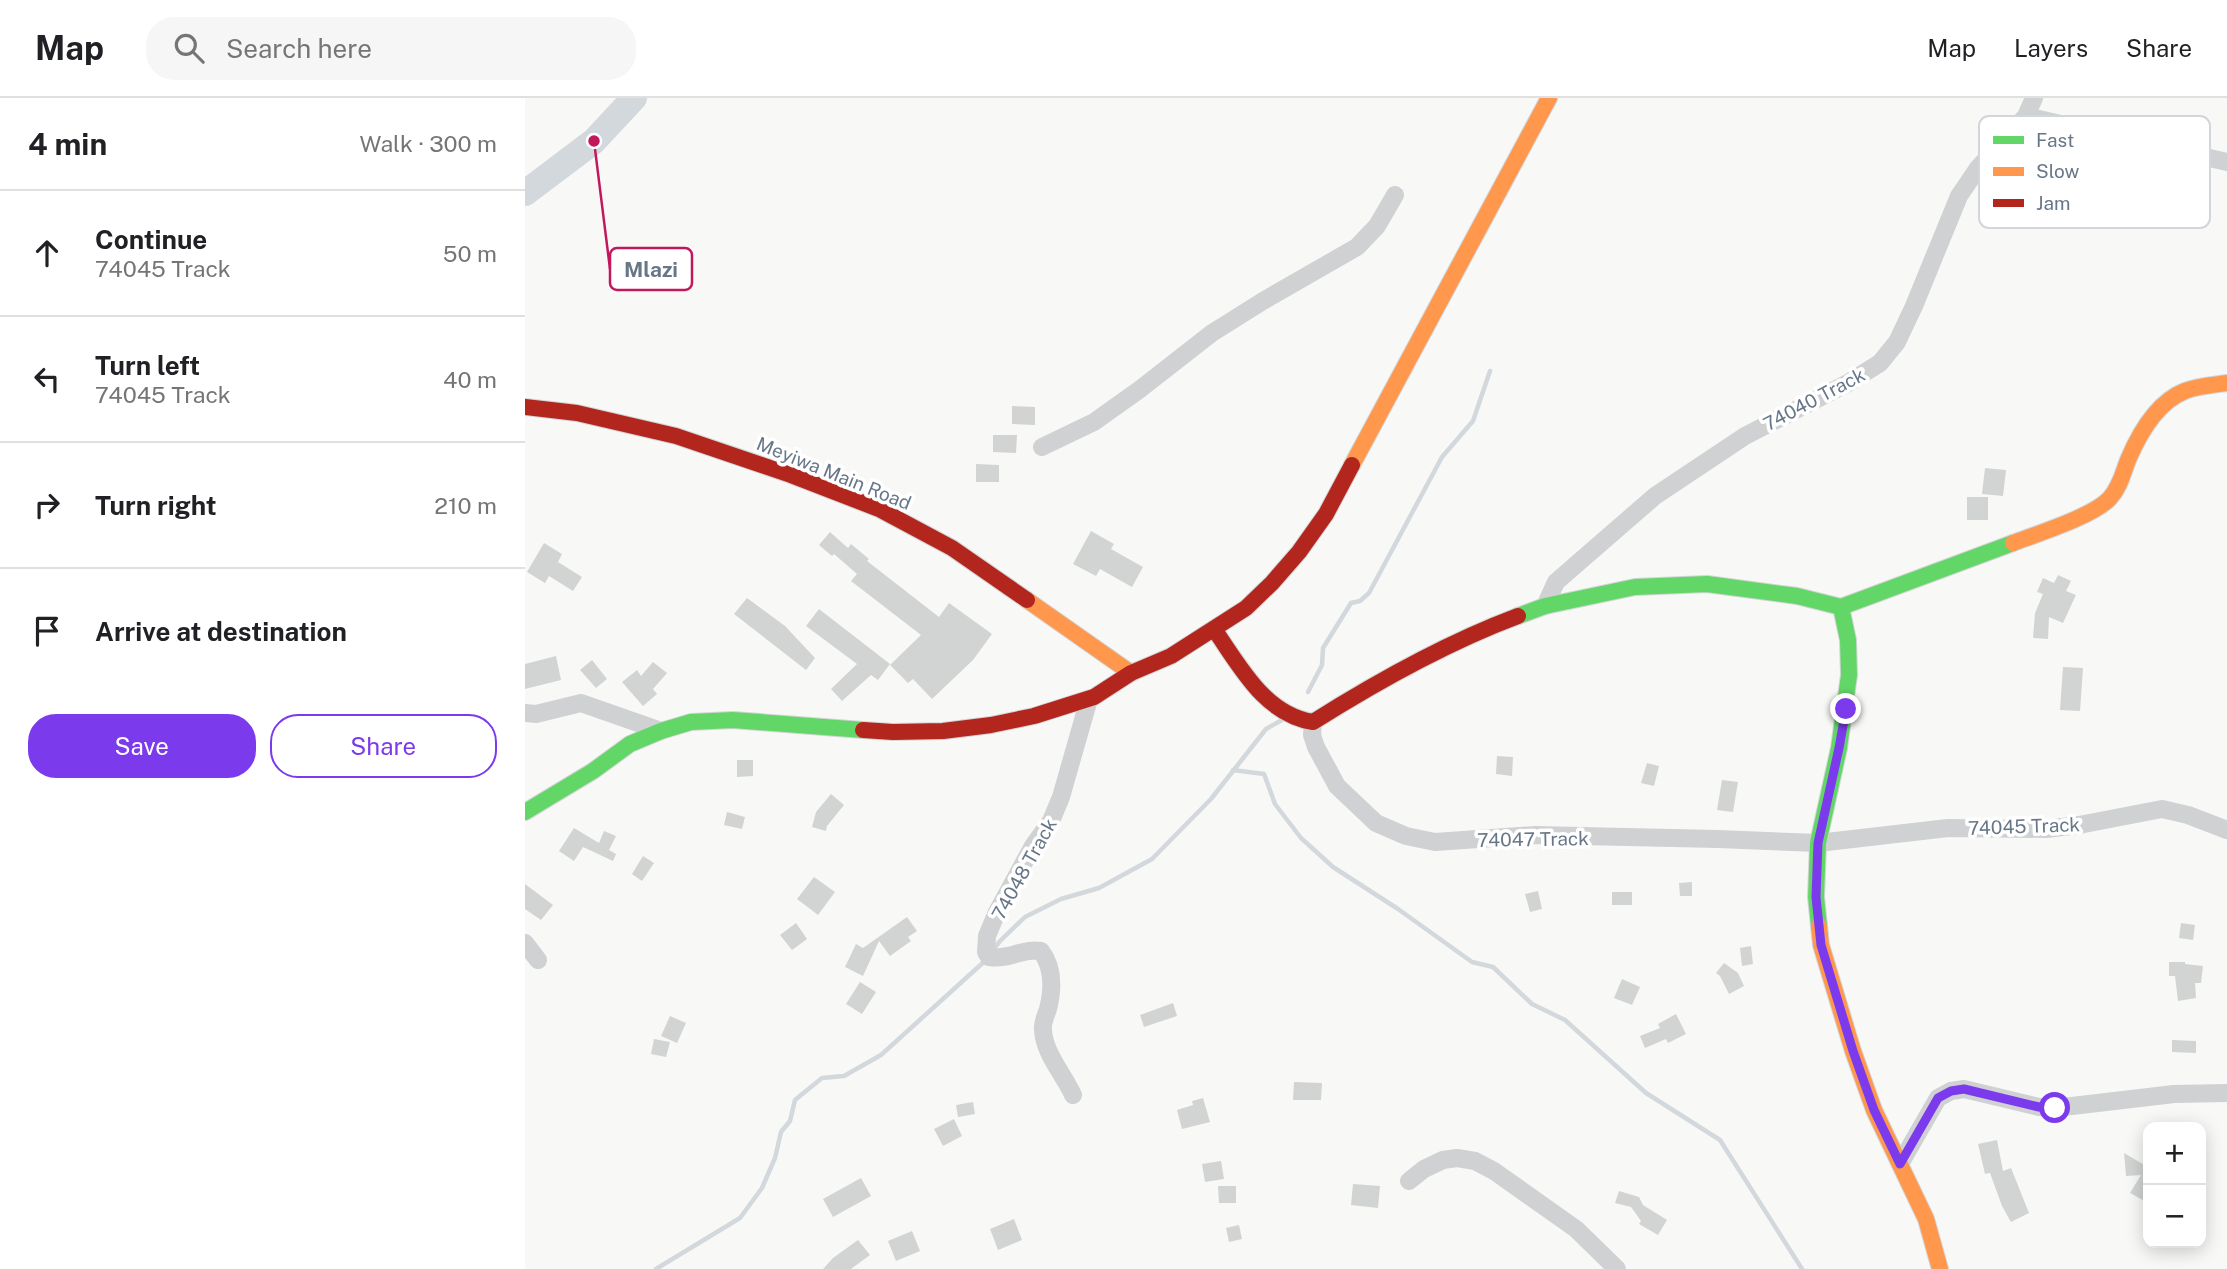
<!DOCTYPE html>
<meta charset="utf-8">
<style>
:root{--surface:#fff;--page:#f6f6f6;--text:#202124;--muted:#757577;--line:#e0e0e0;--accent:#7c3aed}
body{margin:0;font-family:"Public Sans",sans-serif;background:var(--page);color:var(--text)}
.controls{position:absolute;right:21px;bottom:21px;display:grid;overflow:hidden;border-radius:14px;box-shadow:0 4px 18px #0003}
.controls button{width:63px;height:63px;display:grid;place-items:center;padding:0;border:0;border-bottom:2px solid var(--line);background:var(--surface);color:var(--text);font:35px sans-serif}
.stop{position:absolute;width:21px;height:21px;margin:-16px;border:5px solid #7c3aed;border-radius:50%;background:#fff}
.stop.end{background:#7c3aed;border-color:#fff;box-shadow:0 2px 7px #0008}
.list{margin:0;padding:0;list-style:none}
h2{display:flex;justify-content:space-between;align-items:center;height:91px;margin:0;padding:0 28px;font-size:30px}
h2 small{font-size:23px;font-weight:400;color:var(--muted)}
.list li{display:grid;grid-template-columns:46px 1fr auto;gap:21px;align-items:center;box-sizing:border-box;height:126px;padding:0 28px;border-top:2px solid var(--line)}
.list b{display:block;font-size:26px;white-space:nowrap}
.list p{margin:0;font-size:23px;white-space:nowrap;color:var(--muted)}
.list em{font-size:23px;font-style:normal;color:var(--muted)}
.actions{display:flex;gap:14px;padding:21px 28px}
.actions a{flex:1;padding:16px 0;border:2px solid var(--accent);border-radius:28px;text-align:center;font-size:24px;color:var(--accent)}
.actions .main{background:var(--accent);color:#fff}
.icon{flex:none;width:38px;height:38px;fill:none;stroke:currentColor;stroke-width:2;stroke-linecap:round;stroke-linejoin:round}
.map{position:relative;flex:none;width:1702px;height:1171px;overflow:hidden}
header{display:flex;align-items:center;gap:42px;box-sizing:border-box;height:98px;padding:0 35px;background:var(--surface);border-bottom:2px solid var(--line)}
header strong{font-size:33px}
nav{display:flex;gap:38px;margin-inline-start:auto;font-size:24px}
.search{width:490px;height:63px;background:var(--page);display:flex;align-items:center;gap:18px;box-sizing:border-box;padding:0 24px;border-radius:28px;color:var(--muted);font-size:26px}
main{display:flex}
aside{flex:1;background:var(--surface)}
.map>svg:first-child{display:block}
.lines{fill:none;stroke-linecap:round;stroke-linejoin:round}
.stream{stroke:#d2d8dc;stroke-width:4.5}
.river{stroke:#d2d8dc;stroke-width:26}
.building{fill:#d2d3d3}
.fast-casing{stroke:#d3d5d6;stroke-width:18}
.slow-casing{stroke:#d3d5d6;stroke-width:18}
.jam-casing{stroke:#d3d5d6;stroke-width:18}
.street{stroke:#cfd1d2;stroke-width:18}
.fast{stroke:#63d668;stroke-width:16}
.slow{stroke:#ff974d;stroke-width:16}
.jam{stroke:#b3261e;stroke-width:16}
.route{stroke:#7c3aed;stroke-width:9}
.labels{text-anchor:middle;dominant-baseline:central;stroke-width:7;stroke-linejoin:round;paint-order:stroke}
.street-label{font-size:19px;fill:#677788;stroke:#fff}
.key{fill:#fff;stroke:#d1d6db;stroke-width:2}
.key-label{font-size:19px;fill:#677788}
.leader{fill:none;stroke:#c2185b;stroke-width:2.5}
.callout-dot{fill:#c2185b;stroke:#fff;stroke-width:2.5}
.callout{fill:#fff;stroke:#c2185b;stroke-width:2.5}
.callout-label{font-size:21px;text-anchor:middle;font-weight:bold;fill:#677788}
</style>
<header>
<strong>Map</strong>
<div class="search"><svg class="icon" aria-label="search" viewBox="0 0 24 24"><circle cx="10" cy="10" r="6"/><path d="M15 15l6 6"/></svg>Search here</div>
<nav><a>Map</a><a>Layers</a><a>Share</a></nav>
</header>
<main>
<aside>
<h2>4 min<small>Walk · 300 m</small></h2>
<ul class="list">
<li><svg class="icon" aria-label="ahead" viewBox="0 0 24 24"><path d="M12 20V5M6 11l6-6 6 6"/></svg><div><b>Continue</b><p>74045 Track</p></div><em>50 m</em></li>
<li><svg class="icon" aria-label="left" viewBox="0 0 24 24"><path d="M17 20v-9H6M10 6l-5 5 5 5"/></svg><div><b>Turn left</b><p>74045 Track</p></div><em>40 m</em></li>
<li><svg class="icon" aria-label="right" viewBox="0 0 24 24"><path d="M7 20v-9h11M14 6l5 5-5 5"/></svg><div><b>Turn right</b></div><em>210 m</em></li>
<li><svg class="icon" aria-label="arrive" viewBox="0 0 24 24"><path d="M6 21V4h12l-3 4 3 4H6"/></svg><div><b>Arrive at destination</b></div></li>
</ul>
<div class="actions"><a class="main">Save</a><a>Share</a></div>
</aside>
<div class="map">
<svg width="1702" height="1171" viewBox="0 0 1702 1171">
<rect width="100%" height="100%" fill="#f8f8f7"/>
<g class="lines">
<path class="stream" d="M 783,594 L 797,567 L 798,550 L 826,505 L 835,503 L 844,495 L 917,359 L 948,323 L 965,273
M 708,672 L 739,676 L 750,706 L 776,740 L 808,769 L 873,811 L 947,864 L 968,869 L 1007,906 L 1040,922 L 1121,995 L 1195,1042 L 1277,1171
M 468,852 L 475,843 L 500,819 L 536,801 L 574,790 L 627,761 L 686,701 L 741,631 L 757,622
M 131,1171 L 215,1120 L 237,1090 L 250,1060 L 256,1034 L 265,1023 L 270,1002 L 297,980 L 319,978 L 356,957 L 461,862"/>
<path class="river" d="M 0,95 L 69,43 L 109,0"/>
</g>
<path class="building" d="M 487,308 L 510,309 L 510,327 L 487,326 Z
M 468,337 L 492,337 L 491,355 L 468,354 Z
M 451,366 L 474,367 L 474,384 L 451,384 Z
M 1460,370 L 1481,372 L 1478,398 L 1457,396 Z
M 1442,399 L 1463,399 L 1463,422 L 1442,422 Z
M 566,433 L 589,446 L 586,451 L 618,469 L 607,489 L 575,471 L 571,478 L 548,466 Z
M 305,434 L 323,450 L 326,446 L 344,461 L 342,463 L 414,519 L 424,505 L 467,536 L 448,562 L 407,601 L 388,581 L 383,585 L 365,567 L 396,537 L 326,483 L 332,476 L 309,456 L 307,458 L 294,447 Z
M 19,445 L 37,456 L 33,464 L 57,479 L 48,493 L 24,478 L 20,485 L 2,474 Z
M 1533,477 L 1546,483 L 1541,493 L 1551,497 L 1538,525 L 1524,519 L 1523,541 L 1508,540 L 1510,515 L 1518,496 L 1512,494 L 1518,480 L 1529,485 Z
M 222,500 L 260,528 L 290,560 L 281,572 L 209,516 Z
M 294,511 L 365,566 L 353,582 L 346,577 L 317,603 L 306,591 L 332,566 L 281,528 Z
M 31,558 L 36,582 L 0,591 L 0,566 Z
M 67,562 L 82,581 L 71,590 L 55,572 Z
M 128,564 L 142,575 L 128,591 L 132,596 L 118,608 L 97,584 L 112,572 L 116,578 Z
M 1538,569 L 1558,570 L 1555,613 L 1535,612 Z
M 972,658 L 988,659 L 987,678 L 971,676 Z
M 212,662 L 228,662 L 228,678 L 212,679 Z
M 1122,665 L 1134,668 L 1129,688 L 1116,685 Z
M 1197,682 L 1213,684 L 1208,714 L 1192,712 Z
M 306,696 L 319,707 L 302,728 L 301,733 L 287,729 L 291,714 Z
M 202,714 L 220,719 L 217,731 L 199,727 Z
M 49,730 L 74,745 L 79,733 L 91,738 L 84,752 L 91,756 L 88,763 L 58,749 L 49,763 L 34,753 Z
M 118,758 L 129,765 L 117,783 L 107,776 Z
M 289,779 L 310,794 L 293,817 L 272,801 Z
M 1167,784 L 1167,798 L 1155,798 L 1154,785 Z
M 0,786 L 28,807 L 16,822 L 0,811 Z
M 1013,793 L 1017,811 L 1005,814 L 1000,796 Z
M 1087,794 L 1107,794 L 1107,807 L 1087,807 Z
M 382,819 L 392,833 L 383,839 L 386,843 L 365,858 L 354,843 L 338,878 L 320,869 L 331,846 L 338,850 Z
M 271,825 L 282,841 L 267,852 L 255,837 Z
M 1656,825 L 1670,827 L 1668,842 L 1654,840 Z
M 1226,848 L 1228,866 L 1217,868 L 1215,850 Z
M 1644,864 L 1660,864 L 1660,866 L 1678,868 L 1676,885 L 1670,885 L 1671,900 L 1653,903 L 1650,878 L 1644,878 Z
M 1199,865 L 1213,875 L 1219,888 L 1204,896 L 1195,878 L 1191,875 Z
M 1097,881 L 1115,889 L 1107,907 L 1089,900 Z
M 335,884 L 351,894 L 337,916 L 321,906 Z
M 648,905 L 652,918 L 619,929 L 615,917 Z
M 1151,916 L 1161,936 L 1143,945 L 1141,941 L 1120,950 L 1115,938 L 1135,930 L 1133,926 Z
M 145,918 L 161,925 L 152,945 L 136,938 Z
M 129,941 L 145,944 L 141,959 L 126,956 Z
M 1647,942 L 1671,943 L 1671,955 L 1647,954 Z
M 769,984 L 797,985 L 796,1002 L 768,1002 Z
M 678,1000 L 685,1024 L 657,1031 L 652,1012 L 668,1007 L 667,1003 Z
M 448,1004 L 450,1016 L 433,1019 L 431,1007 Z
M 429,1021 L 437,1038 L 418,1048 L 409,1031 Z
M 1472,1042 L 1478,1073 L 1486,1070 L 1504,1115 L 1486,1124 L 1477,1108 L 1465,1075 L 1460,1076 L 1453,1046 Z
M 1599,1055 L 1621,1068 L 1623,1063 L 1623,1105 L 1605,1095 L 1616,1077 L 1601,1078 Z
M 696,1063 L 699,1081 L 680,1084 L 677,1066 Z
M 336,1080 L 346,1098 L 308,1119 L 298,1101 Z
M 828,1086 L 855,1088 L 853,1110 L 826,1107 Z
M 693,1088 L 711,1088 L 711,1105 L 694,1105 Z
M 1094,1093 L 1114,1099 L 1118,1107 L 1142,1122 L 1133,1137 L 1114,1126 L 1116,1123 L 1106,1109 L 1090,1105 Z
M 489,1121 L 497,1142 L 473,1152 L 465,1131 Z
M 714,1127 L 717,1141 L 704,1144 L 701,1130 Z
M 387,1133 L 395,1153 L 371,1163 L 363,1143 Z
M 333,1142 L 345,1157 L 326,1171 L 298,1171 L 308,1160 Z"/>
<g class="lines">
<defs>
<path id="fast" d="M 993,518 L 1020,508 L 1110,489 L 1182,486 L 1272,498 L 1316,509 L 1488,445
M 0,714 L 68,673 L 105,646 L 136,633 L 166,624 L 208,622 L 338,632
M 1294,828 L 1291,799 L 1293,745 L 1314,650 L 1324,577 L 1323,542 L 1316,509"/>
<path id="slow" d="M 827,367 L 1024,0
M 1488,445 C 1512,436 1569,418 1585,400 C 1595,389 1598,375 1603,362 C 1614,336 1632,304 1660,293 C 1673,288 1688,287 1702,285
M 502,502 L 606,575
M 1294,828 L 1296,847 L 1328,953 L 1349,1012 L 1401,1121 L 1415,1171"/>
<path id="jam" d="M 0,309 L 52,315 L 151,338 L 266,377 L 354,411 L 427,450 L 502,502
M 689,531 C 715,568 739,616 788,624 C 853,583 921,545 993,518
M 338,632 L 368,634 L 418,633 L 466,627 L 509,618 L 569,599 L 606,575 L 646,558 L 721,510 L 747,485 L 774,454 L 801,416 L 827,367"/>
</defs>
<use href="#fast" class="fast-casing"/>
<use href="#slow" class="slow-casing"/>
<use href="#jam" class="jam-casing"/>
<path class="street" d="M 1501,18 L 1702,64
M 517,349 L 569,324 L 614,292 L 687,235 L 738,203 L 832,149 L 852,128 L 870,97
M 1020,508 L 1031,484 L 1130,398 L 1220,338 L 1323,285 L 1355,265 L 1372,244 L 1389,208 L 1434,98 L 1453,70 L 1501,18 L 1509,0
M 0,615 L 11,616 L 56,605 L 136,633
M 788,624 L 787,637 L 791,649 L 812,688 L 851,725 L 881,738 L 910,744 L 1010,737 L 1193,741 L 1293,745 L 1423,730 L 1521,731 L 1554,727 L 1637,711 L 1663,717 L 1702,732
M 0,845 L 13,862
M 548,997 C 539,977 519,955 518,932 C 517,925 521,917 523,911 C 528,891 529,870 516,853 C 497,850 485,862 464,859 L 461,854 L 462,838 L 472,814 L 508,748 L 526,723 L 536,699 L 564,601
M 1375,1066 L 1413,1000 L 1426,993 L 1439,991 L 1514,1009 L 1530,1010 L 1649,996 L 1702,995
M 884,1083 L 899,1071 L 918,1062 L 932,1060 L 950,1063 L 969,1073 L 1051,1131 L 1092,1171"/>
<use href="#fast" class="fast"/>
<use href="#slow" class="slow"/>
<use href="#jam" class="jam"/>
</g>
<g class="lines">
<path class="route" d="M 1321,611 L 1314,650 L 1293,745 L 1291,799 L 1296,847 L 1328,953 L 1349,1012 L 1375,1066 L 1413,1000 L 1426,993 L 1439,991 L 1514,1009 L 1530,1010"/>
</g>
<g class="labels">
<g class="street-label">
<text transform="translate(1289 301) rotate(-28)">74040 Track</text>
<text transform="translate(309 375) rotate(22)">Meyiwa Main Road</text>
<text transform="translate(1499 728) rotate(-2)">74045 Track</text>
<text transform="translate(1008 741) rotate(-1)">74047 Track</text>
<text transform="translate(499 771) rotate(-61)">74048 Track</text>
</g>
</g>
<rect x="1454" y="18" width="231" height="112" rx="10" class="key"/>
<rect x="1468" y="38" width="31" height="8" fill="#63d668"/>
<rect x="1468" y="69" width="31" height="9" fill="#ff974d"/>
<rect x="1468" y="101" width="31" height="8" fill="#b3261e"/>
<g class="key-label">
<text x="1511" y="49">Fast</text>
<text x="1511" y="80">Slow</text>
<text x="1511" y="112">Jam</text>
</g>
<path class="leader" d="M69 43L85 171"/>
<circle class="callout-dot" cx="69" cy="43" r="7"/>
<rect class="callout" x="85" y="150" width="82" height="42" rx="7"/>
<g class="callout-label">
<text x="126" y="179">Mlazi</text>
</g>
</svg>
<div class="controls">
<button>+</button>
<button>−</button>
</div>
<div class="stop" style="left:1530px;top:1010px"></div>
<div class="stop end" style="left:1321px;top:611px"></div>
</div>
</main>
